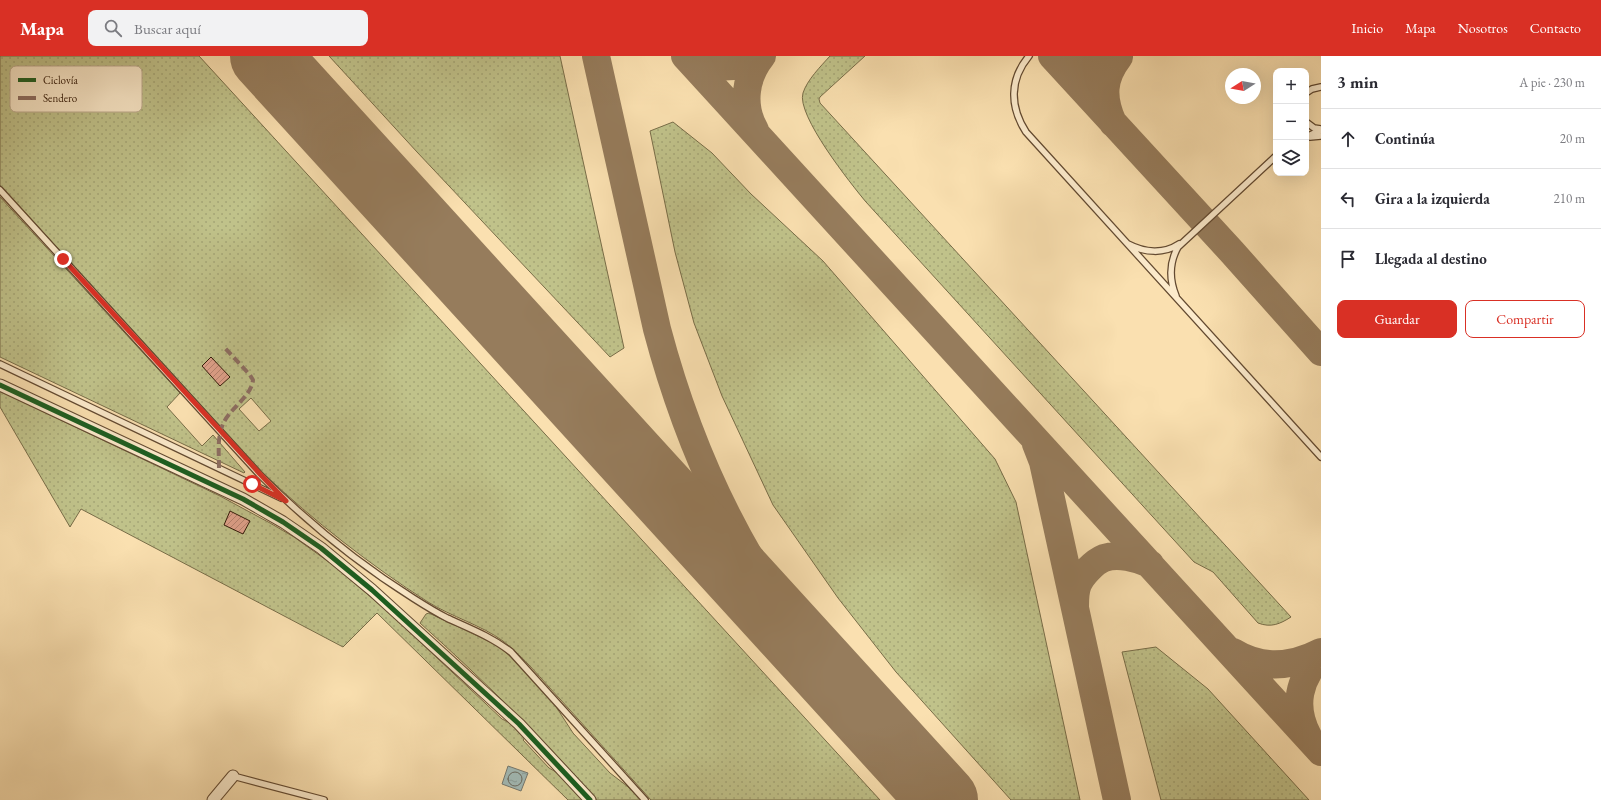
<!DOCTYPE html>
<html lang="es">
<meta charset="utf-8">
<style>
:root{--surface:#fff;--page:#f2f2f3;--text:#2b2b33;--muted:#7c7c81;--line:#e1e1e2;--accent:#d93025}
body{margin:0;font-family:"EB Garamond",serif;background:var(--page);color:var(--text)}
.controls{position:absolute;right:12px;top:12px;display:grid;overflow:hidden;border-radius:8px;box-shadow:0 4px 16px #0002}
.controls button{width:36px;height:36px;display:grid;place-items:center;padding:0;border:0;border-bottom:1px solid var(--line);background:var(--surface);color:var(--text);font:20px sans-serif}
.compass{position:absolute;left:1225px;top:12px;width:36px;height:36px;border-radius:50%;background:var(--surface);box-shadow:0 4px 16px #0002;rotate:259deg}
.stop{position:absolute;width:12px;height:12px;margin:-9px;border:3px solid #d93025;border-radius:50%;background:#fff}
.stop.end{background:#d93025;border-color:#fff;box-shadow:0 1px 4px #0008}
.list{margin:0;padding:0;list-style:none}
h2{display:flex;justify-content:space-between;align-items:center;height:52px;margin:0;padding:0 16px;font-size:17px}
h2 small{font-size:13px;font-weight:400;color:var(--muted)}
.list li{display:grid;grid-template-columns:26px 1fr auto;gap:12px;align-items:center;box-sizing:border-box;height:60px;padding:0 16px;border-top:1px solid var(--line)}
.list b{display:block;font-size:15px;white-space:nowrap}
.list em{font-size:13px;font-style:normal;color:var(--muted)}
.actions{display:flex;gap:8px;padding:12px 16px}
.actions a{flex:1;padding:9px 0;border:1px solid var(--accent);border-radius:8px;text-align:center;font-size:14px;color:var(--accent)}
.actions .main{background:var(--accent);color:#fff}
.icon{flex:none;width:22px;height:22px;fill:none;stroke:currentColor;stroke-width:2;stroke-linecap:round;stroke-linejoin:round}
.map{position:relative;flex:none;width:1321px;height:744px;overflow:hidden}
header{display:flex;align-items:center;gap:24px;box-sizing:border-box;height:56px;padding:0 20px;background:var(--accent);color:#fff}
header strong{font-size:19px}
nav{display:flex;gap:22px;margin-inline-start:auto;font-size:14px}
.search{width:280px;height:36px;background:var(--page);display:flex;align-items:center;gap:10px;box-sizing:border-box;padding:0 14px;border-radius:8px;color:var(--muted);font-size:15px}
main{display:flex}
aside{flex:1;background:var(--surface)}
.map>svg:first-child{display:block}
.grass{fill:url(#grass-dots);stroke:#786d48;fill-rule:evenodd}
.water{fill:url(#water-ripples);stroke:#757970}
.lines{fill:none;stroke-linecap:round;stroke-linejoin:round}
.shore{stroke:#6a695e;stroke-width:1}
.taxiway{stroke:#967c5c;stroke-width:28}
.runway{stroke:#967c5c;stroke-width:70}
.building{fill:url(#building-hatch);stroke:#311807}
.service-casing{stroke:#634a31;stroke-width:8}
.minor-casing{stroke:#634a31;stroke-width:13}
.service{stroke:#fcebcc;stroke-width:5.5}
.minor{stroke:#fcebcc;stroke-width:11}
.quiet{stroke:#8d6e63;stroke-width:4;stroke-dasharray:8 4;stroke-linecap:butt}
.cycleway-casing{stroke:#fcebcc;stroke-width:8}
.cycleway{stroke:#1b5e20;stroke-width:5}
.route{stroke:#d93025;stroke-width:5}
.key{fill:#fcebcc;stroke:#bfac91;stroke-width:1}
.key-label{font-size:11px;fill:#311807}
</style>
<header>
<strong>Mapa</strong>
<div class="search"><svg class="icon" aria-label="search" viewBox="0 0 24 24"><circle cx="10" cy="10" r="6"/><path d="M15 15l6 6"/></svg>Buscar aquí</div>
<nav><a>Inicio</a><a>Mapa</a><a>Nosotros</a><a>Contacto</a></nav>
</header>
<main>
<div class="map">
<svg width="1321" height="744" viewBox="0 0 1321 744">
<defs>
<pattern id="grass-dots" width="8" height="8" patternUnits="userSpaceOnUse"><rect width="8" height="8" fill="#c0c28a"/><path d="M2 2h.1M6 6h.1" fill="none" stroke="#a5a676" stroke-width="1.8" stroke-linecap="round"/></pattern>
<pattern id="water-ripples" width="26" height="14" patternUnits="userSpaceOnUse"><rect width="26" height="14" fill="#a2bab6"/><path d="M2 4q2-2 4 0t4 0M15 11q2-2 4 0t4 0" fill="none" stroke="#8c9f9b"/></pattern>
<pattern id="building-hatch" width="6" height="6" patternUnits="userSpaceOnUse"><rect width="6" height="6" fill="#e1a28c"/><path d="M-1 1l2-2M0 6l6-6M5 7l2-2" fill="none" stroke="#b78370"/></pattern>
</defs>
<rect width="100%" height="100%" fill="#fae0b0"/>
<filter id="stains"><feTurbulence type="fractalNoise" baseFrequency=".005" numOctaves="4"/><feColorMatrix values="0 0 0 0 .2 0 0 0 0 .09 0 0 0 0 .02 0 0 0 .5 -.17"/></filter>
<radialGradient id="worn" r=".72"><stop offset=".6" stop-color="#630" stop-opacity="0"/><stop offset="1" stop-color="#630" stop-opacity=".3"/></radialGradient>
<path class="grass" d="M 0,0 L 199,0 L 880,744 L 651,744 C 621,710 590,677 560,643 C 542,624 524,601 503,585 C 481,569 452,561 428,546 C 370,509 314,465 264,418 L 0,129 ZM 251,342 L 271,365 L 259,375 L 239,353 Z
M 329,0 L 560,0 L 624,292 L 610,301 L 417,96 Z
M 830,0 L 865,0 L 820,41 L 819,43 L 820,47 L 1291,561 C 1280,568 1271,572 1258,567 L 1213,516 L 1194,506 L 866,146 C 851,128 796,59 803,37 C 807,24 821,10 830,0 Z
M 673,66 L 712,97 L 751,138 L 823,205 L 995,403 L 1016,446 L 1080,744 L 1011,744 L 896,616 L 838,542 L 773,449 L 722,340 L 694,267 L 675,196 L 650,75 Z
M 0,141 L 180,337 L 167,351 L 202,390 L 213,379 L 245,416 L 244,417 L 0,301 Z
M 0,335 L 220,440 L 270,467 L 294,481 L 333,509 L 386,554 L 502,663 L 516,670 L 526,680 L 523,684 L 549,712 L 563,720 L 585,744 L 568,744 L 377,557 L 343,591 L 81,453 L 70,471 L 0,351 Z
M 429,557 L 486,584 L 498,590 L 511,601 L 553,646 L 573,677 L 610,717 L 627,730 L 641,744 L 597,744 C 542,681 482,623 420,567 L 426,558 Z
M 1156,591 L 1208,633 L 1309,744 L 1161,744 L 1122,596 Z"/>
<path class="water" d="M 508,710 L 528,717 L 521,735 L 502,728 Z"/>
<g class="lines">
<path class="shore" d="M508 723a7 7 0 1 1 14 0a7 7 0 1 1-14 0Z"/>
<path class="taxiway" d="M 596,0 L 657,273 C 683,371 720,460 777,545 C 824,617 886,679 943,744
M 685,0 L 1321,696
M 687,0 C 710,13 736,15 759,0
M 1052,0 L 1232,196 L 1321,296
M 1054,2 C 1076,16 1098,14 1119,1 C 1102,23 1102,42 1113,67
M 755,74 C 741,50 745,21 762,0
M 1036,388 L 1043,406 L 1117,744
M 1075,550 C 1075,543 1075,535 1078,528 C 1082,519 1094,506 1104,502 C 1118,497 1137,502 1150,508
M 1233,596 C 1262,614 1292,611 1321,596
M 1308,680 C 1292,650 1299,623 1321,599"/>
<path class="runway" d="M 265,0 L 943,744"/>
</g>
<path class="building" d="M 211,301 L 230,321 L 220,330 L 202,310 Z
M 230,455 L 250,465 L 243,478 L 224,469 Z"/>
<g class="lines">
<defs>
<path id="service" d="M 1029,0 C 1009,24 1010,51 1026,76 L 1321,401
M 1306,37 L 1312,33 L 1321,31
M 1306,66 L 1314,72 L 1321,73
M 1306,81 L 1321,74
M 1310,81 L 1321,80
M 0,134 L 259,418 C 304,463 359,508 413,542 C 424,549 435,556 447,562 C 469,572 492,581 511,596 L 645,744
M 1128,188 C 1145,197 1164,198 1179,188
M 1176,240 C 1169,223 1169,207 1178,191 L 1276,100
M 0,308 L 281,442
M 233,720 L 324,744"/>
<path id="minor" d="M 0,329 L 243,443 L 283,466 L 321,492 L 372,534 L 519,668 L 590,744
M 213,744 L 233,720"/>
</defs>
<use href="#service" class="service-casing"/>
<use href="#minor" class="minor-casing"/>
<use href="#service" class="service"/>
<use href="#minor" class="minor"/>
<path class="quiet" d="M 219,412 C 219,397 217,381 223,368 C 230,352 251,341 253,324 L 250,319 L 225,292"/>
<defs>
<path id="cycleway" d="M 0,329 L 243,443 L 283,466 L 321,492 L 372,534 L 519,668 L 590,744"/>
</defs>
<use href="#cycleway" class="cycleway-casing"/>
<use href="#cycleway" class="cycleway"/>
</g>
<g class="lines">
<path class="route" d="M 63,203 L 260,418 L 286,445 L 252,428"/>
</g>
<rect x="10" y="10" width="132" height="46" rx="6" class="key"/>
<rect x="18" y="22" width="18" height="4" fill="#1b5e20"/>
<rect x="18" y="40" width="18" height="4" fill="#8d6e63"/>
<g class="key-label">
<text x="43" y="28">Ciclovía</text>
<text x="43" y="46">Sendero</text>
</g>
<rect width="100%" height="100%" filter="url(#stains)"/>
<rect width="100%" height="100%" fill="url(#worn)"/>
</svg>
<div class="controls">
<button>+</button>
<button>−</button>
<button><svg class="icon" aria-label="layers" viewBox="0 0 24 24"><path d="M12 4l9 5-9 5-9-5zM3 14l9 5 9-5"/></svg></button>
</div>
<svg class="compass" viewBox="-18 -18 36 36"><path d="M0-13l5 13h-10z" fill="#e53935"/><path d="M0 13l5-13h-10z" fill="#7c7c81"/></svg>
<div class="stop" style="left:252px;top:428px"></div>
<div class="stop end" style="left:63px;top:203px"></div>
</div>
<aside>
<h2>3 min<small>A pie · 230 m</small></h2>
<ul class="list">
<li><svg class="icon" aria-label="ahead" viewBox="0 0 24 24"><path d="M12 20V5M6 11l6-6 6 6"/></svg><div><b>Continúa</b></div><em>20 m</em></li>
<li><svg class="icon" aria-label="left" viewBox="0 0 24 24"><path d="M17 20v-9H6M10 6l-5 5 5 5"/></svg><div><b>Gira a la izquierda</b></div><em>210 m</em></li>
<li><svg class="icon" aria-label="arrive" viewBox="0 0 24 24"><path d="M6 21V4h12l-3 4 3 4H6"/></svg><div><b>Llegada al destino</b></div></li>
</ul>
<div class="actions"><a class="main">Guardar</a><a>Compartir</a></div>
</aside>
</main>
